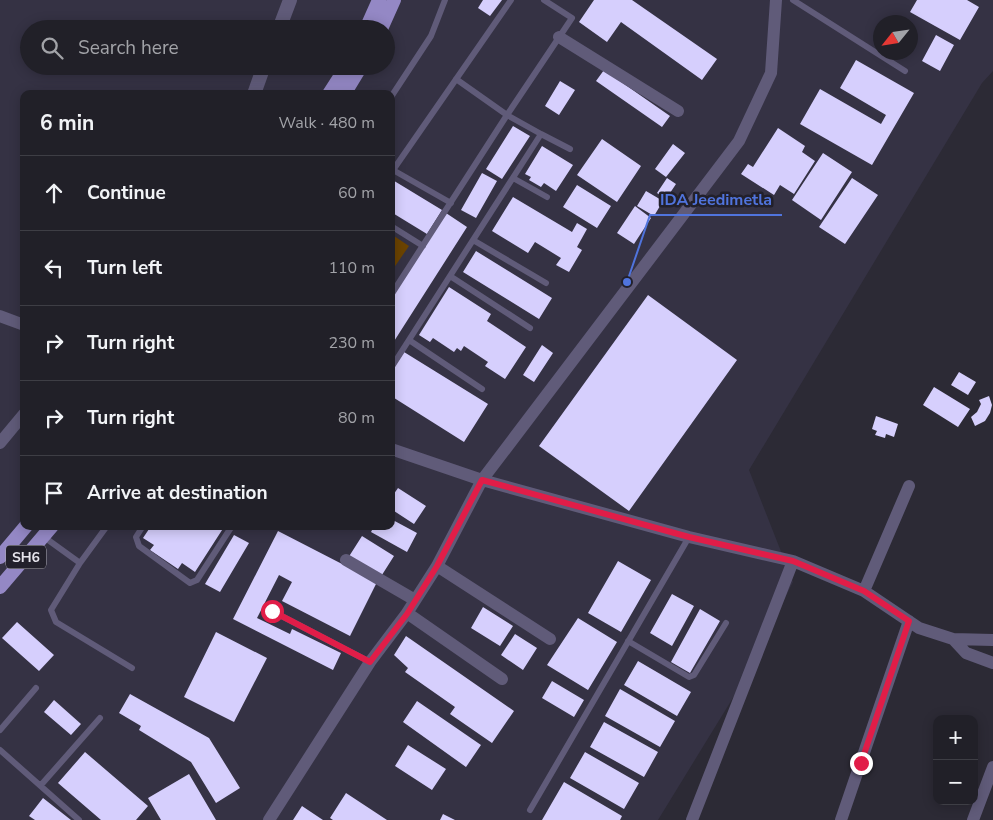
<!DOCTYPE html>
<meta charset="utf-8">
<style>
:root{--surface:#212028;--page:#292830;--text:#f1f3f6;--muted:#a2a3a8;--line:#3e3e45}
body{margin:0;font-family:"Nunito Sans",sans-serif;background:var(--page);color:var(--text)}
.controls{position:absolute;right:15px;bottom:15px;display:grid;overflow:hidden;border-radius:10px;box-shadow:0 2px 12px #0003}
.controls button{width:45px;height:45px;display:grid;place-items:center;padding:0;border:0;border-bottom:1px solid var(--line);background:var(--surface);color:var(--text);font:25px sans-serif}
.compass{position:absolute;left:873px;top:15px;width:45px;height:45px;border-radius:50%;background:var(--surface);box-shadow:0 2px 12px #0003;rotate:240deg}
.stop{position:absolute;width:15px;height:15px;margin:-11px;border:4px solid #e11d48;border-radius:50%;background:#fff}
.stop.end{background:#e11d48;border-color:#fff;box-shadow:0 1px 5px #0008}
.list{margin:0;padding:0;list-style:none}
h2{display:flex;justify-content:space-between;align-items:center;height:65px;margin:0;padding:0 20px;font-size:21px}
h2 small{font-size:16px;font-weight:400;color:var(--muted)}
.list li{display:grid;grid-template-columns:32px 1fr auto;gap:15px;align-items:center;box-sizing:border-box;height:75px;padding:0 20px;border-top:1px solid var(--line)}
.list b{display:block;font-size:19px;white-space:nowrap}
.list em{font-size:16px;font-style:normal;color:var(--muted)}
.icon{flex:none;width:28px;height:28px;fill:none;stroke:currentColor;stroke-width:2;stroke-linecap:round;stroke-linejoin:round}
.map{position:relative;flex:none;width:993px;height:820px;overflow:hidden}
.search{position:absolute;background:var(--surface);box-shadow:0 2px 12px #0003;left:20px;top:20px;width:375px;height:55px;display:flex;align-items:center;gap:12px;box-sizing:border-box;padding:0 18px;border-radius:28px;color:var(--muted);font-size:19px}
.panel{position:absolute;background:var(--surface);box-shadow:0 2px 12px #0003;left:20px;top:90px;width:375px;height:440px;border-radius:10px}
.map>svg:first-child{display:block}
.built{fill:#353244;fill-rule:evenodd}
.green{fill:#6b4300}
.building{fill:#d6cffd}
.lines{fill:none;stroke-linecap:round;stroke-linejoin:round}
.service{stroke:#605b79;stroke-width:6}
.minor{stroke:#605b79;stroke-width:12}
.tertiary{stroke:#605b79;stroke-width:14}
.primary{stroke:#9488c5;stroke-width:14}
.route{stroke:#e11d48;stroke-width:6}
.labels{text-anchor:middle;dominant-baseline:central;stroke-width:5;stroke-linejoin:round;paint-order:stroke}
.shield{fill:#22202b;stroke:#acaab3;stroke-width:1}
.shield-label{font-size:14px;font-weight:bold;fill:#e7e5ed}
.leader{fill:none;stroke:#5074dd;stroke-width:2}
.callout-dot{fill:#5074dd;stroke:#22202b;stroke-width:2}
.callout-label{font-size:16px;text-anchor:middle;font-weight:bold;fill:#5074dd;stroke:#22202b;stroke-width:5;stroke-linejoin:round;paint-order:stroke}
</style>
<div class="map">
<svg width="993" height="820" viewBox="0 0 993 820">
<rect width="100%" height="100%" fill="#2c2a35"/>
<path class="built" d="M 0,0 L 993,0 L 993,71 L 982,83 L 749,470 L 793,582 L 742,683 L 658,820 L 0,820 ZM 880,22 L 910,22 L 910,52 L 880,52 ZM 29,29 L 386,29 L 386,66 L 29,66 ZM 24,94 L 391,94 L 391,526 L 24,526 Z"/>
<path class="green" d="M 391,234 L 409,246 L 391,272 Z"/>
<path class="building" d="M 483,0 L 502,0 L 490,16 L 478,8 Z
M 594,0 L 632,0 L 717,59 L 702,80 L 621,22 L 607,42 L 579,22 Z
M 917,0 L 967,0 L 979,7 L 960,40 L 910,12 Z
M 936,35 L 954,45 L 940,71 L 922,61 Z
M 856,60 L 914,93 L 872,165 L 800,124 L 820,89 L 881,124 L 886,115 L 840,88 Z
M 604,70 L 670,116 L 662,127 L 596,81 Z
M 560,81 L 575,90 L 559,115 L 545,106 Z
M 513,126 L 530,136 L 502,179 L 486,169 Z
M 778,128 L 805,146 L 802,152 L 815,161 L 794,194 L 780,185 L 774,195 L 741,174 L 748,164 L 753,167 Z
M 602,139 L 641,166 L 617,202 L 577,175 Z
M 673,144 L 685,153 L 666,177 L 655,169 Z
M 542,146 L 573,165 L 556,191 L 544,183 L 541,187 L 529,180 L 531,177 L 525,174 Z
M 823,153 L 852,172 L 821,220 L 792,200 Z
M 482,173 L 497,181 L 476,218 L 461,210 Z
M 667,178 L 676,184 L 666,199 L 657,193 Z
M 852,178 L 878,195 L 845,244 L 819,227 Z
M 391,179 L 442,210 L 427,234 L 391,212 Z
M 577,185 L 611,206 L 597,228 L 563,207 Z
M 646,191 L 663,201 L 654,216 L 637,206 Z
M 513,197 L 572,232 L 577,223 L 587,229 L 577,247 L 582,250 L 569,272 L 556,265 L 561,258 L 535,242 L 528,253 L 492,231 Z
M 635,206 L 651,218 L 634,244 L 617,233 Z
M 446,213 L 467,227 L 391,346 L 391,299 Z
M 476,251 L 552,298 L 539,319 L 463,272 Z
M 449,287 L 491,314 L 487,321 L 526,347 L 505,379 L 485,366 L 488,362 L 464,346 L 461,351 L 457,348 L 454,352 L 433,338 L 430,342 L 419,335 Z
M 648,295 L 737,360 L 629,511 L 539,446 Z
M 542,345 L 553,353 L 534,382 L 523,375 Z
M 404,352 L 488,404 L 464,442 L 391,396 L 391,372 Z
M 959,372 L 976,382 L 968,395 L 951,385 Z
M 934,387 L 970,409 L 958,427 L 923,405 Z
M 989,396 L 992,405 L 990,413 L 985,421 L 975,426 L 971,417 L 977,412 L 981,404 L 979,400 Z
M 876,416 L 898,424 L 894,437 L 886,434 L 885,438 L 875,435 L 877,431 L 872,429 Z
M 398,488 L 426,506 L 414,524 L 391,509 L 391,498 Z
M 391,519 L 417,533 L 407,552 L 371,532 L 374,526 L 391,526 Z
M 151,526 L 223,526 L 224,527 L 195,572 L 182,563 L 178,569 L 150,550 L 154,545 L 143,538 Z
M 278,531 L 377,582 L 350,636 L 282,601 L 292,582 L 279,575 L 257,618 L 290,634 L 292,629 L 341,653 L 333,670 L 233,619 Z
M 234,535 L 249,543 L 220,592 L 205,584 Z
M 362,536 L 394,556 L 380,578 L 348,558 Z
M 618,561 L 651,580 L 621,632 L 588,613 Z
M 672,594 L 694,606 L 672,646 L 650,633 Z
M 483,607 L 513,626 L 500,646 L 471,628 Z
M 700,609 L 720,621 L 690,673 L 671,662 Z
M 578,618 L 617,642 L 588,690 L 547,665 Z
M 17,622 L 54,655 L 39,671 L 2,638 Z
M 216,632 L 267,658 L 234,722 L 184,697 Z
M 515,634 L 537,648 L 523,670 L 501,655 Z
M 406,636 L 514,711 L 492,743 L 450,714 L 455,707 L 405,672 L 408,668 L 394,655 Z
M 638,661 L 691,692 L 677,716 L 624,685 Z
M 552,681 L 584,700 L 574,717 L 542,698 Z
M 620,689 L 675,721 L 660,747 L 605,716 Z
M 130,694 L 209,738 L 240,788 L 216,803 L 191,762 L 139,730 L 141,726 L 119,713 Z
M 54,700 L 81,724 L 71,735 L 44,712 Z
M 417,701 L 481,745 L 466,767 L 403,722 Z
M 604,722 L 658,752 L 644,777 L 590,747 Z
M 408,745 L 446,769 L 432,790 L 395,766 Z
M 85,752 L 148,806 L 136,820 L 101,820 L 58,783 Z
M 585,752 L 639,783 L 624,809 L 570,778 Z
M 189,774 L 216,820 L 161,820 L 148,798 Z
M 564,782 L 622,816 L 620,820 L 542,820 Z
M 346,793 L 387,820 L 333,820 L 330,818 Z
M 43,798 L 71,820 L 35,820 L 29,816 Z
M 302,806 L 323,820 L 293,820 Z
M 443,814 L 455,820 L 440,820 Z"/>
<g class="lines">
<path class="service" d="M 793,0 L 905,71
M 456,79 L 507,115 L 572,18 L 544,0
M 391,97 L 431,36 L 445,0
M 541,134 L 570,149
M 393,170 L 451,203
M 391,173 L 511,0
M 513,178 L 547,197
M 391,226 L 423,246
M 473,240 L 546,283
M 450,276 L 530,328
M 391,295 L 507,115 L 541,134 L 391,368
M 409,340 L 482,389
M 143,526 L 136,537 L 139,546 L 190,583 L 197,580 L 232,526
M 44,537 L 80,563 L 107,526
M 80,563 L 51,610 L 56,622 L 132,668
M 272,611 L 370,662
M 628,641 L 689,677 L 694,675 L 726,623
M 0,730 L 36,688
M 0,750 L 79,820
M 41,785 L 100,718
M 530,810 L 689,537"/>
<path class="minor" d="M 559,37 L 678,111
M 0,316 L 24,325
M 0,443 L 24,414
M 391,449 L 482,480 L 689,537 L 793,561 L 864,591 L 919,628 L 953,639 L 993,640
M 346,560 L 415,600
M 437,566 L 550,639
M 864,591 L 909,486
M 407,613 L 502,679
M 953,639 L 966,653 L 993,663
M 269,820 L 370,662 L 407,613 L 437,566 L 482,480 L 739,141 L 771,73 L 776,0
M 692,820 L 793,561
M 841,820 L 909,621
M 973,820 L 993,767"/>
<path class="tertiary" d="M 279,29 L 290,0
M 254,94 L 264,66"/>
<path class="primary" d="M 366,29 L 379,0
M 381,29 L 394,0
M 329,94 L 347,66
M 344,94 L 361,66
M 0,557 L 26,526
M 0,587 L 52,526"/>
</g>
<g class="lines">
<path class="route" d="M 272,611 L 370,662 L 407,614 L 437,566 L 482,480 L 689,537 L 793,561 L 864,591 L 909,621 L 861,763"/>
</g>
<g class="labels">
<rect class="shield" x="6" y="545.5" width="40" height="23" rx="4"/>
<g class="shield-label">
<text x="26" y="557">SH6</text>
</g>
</g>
<path class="leader" d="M627 282L650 215H782"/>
<circle class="callout-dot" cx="627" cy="282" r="5"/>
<g class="callout-label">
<text x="716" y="205">IDA Jeedimetla</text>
</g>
</svg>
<div class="controls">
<button>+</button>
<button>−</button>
</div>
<svg class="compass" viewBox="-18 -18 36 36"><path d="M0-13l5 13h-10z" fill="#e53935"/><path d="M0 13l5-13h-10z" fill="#a2a3a8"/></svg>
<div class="stop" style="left:272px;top:611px"></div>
<div class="stop end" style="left:861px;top:763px"></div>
<div class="search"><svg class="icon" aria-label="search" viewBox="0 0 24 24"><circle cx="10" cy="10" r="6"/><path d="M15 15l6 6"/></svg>Search here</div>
<section class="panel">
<h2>6 min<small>Walk · 480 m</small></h2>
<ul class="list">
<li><svg class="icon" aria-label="ahead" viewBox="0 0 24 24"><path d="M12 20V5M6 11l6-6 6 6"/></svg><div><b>Continue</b></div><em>60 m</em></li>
<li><svg class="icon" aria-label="left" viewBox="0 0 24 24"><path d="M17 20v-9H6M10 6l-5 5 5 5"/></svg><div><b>Turn left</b></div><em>110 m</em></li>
<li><svg class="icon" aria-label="right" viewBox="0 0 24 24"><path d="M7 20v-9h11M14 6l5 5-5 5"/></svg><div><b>Turn right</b></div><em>230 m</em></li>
<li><svg class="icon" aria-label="right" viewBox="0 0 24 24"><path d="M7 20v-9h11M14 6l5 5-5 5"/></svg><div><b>Turn right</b></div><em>80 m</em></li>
<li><svg class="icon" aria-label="arrive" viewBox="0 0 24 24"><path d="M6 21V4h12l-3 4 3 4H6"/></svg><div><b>Arrive at destination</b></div></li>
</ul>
</section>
</div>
